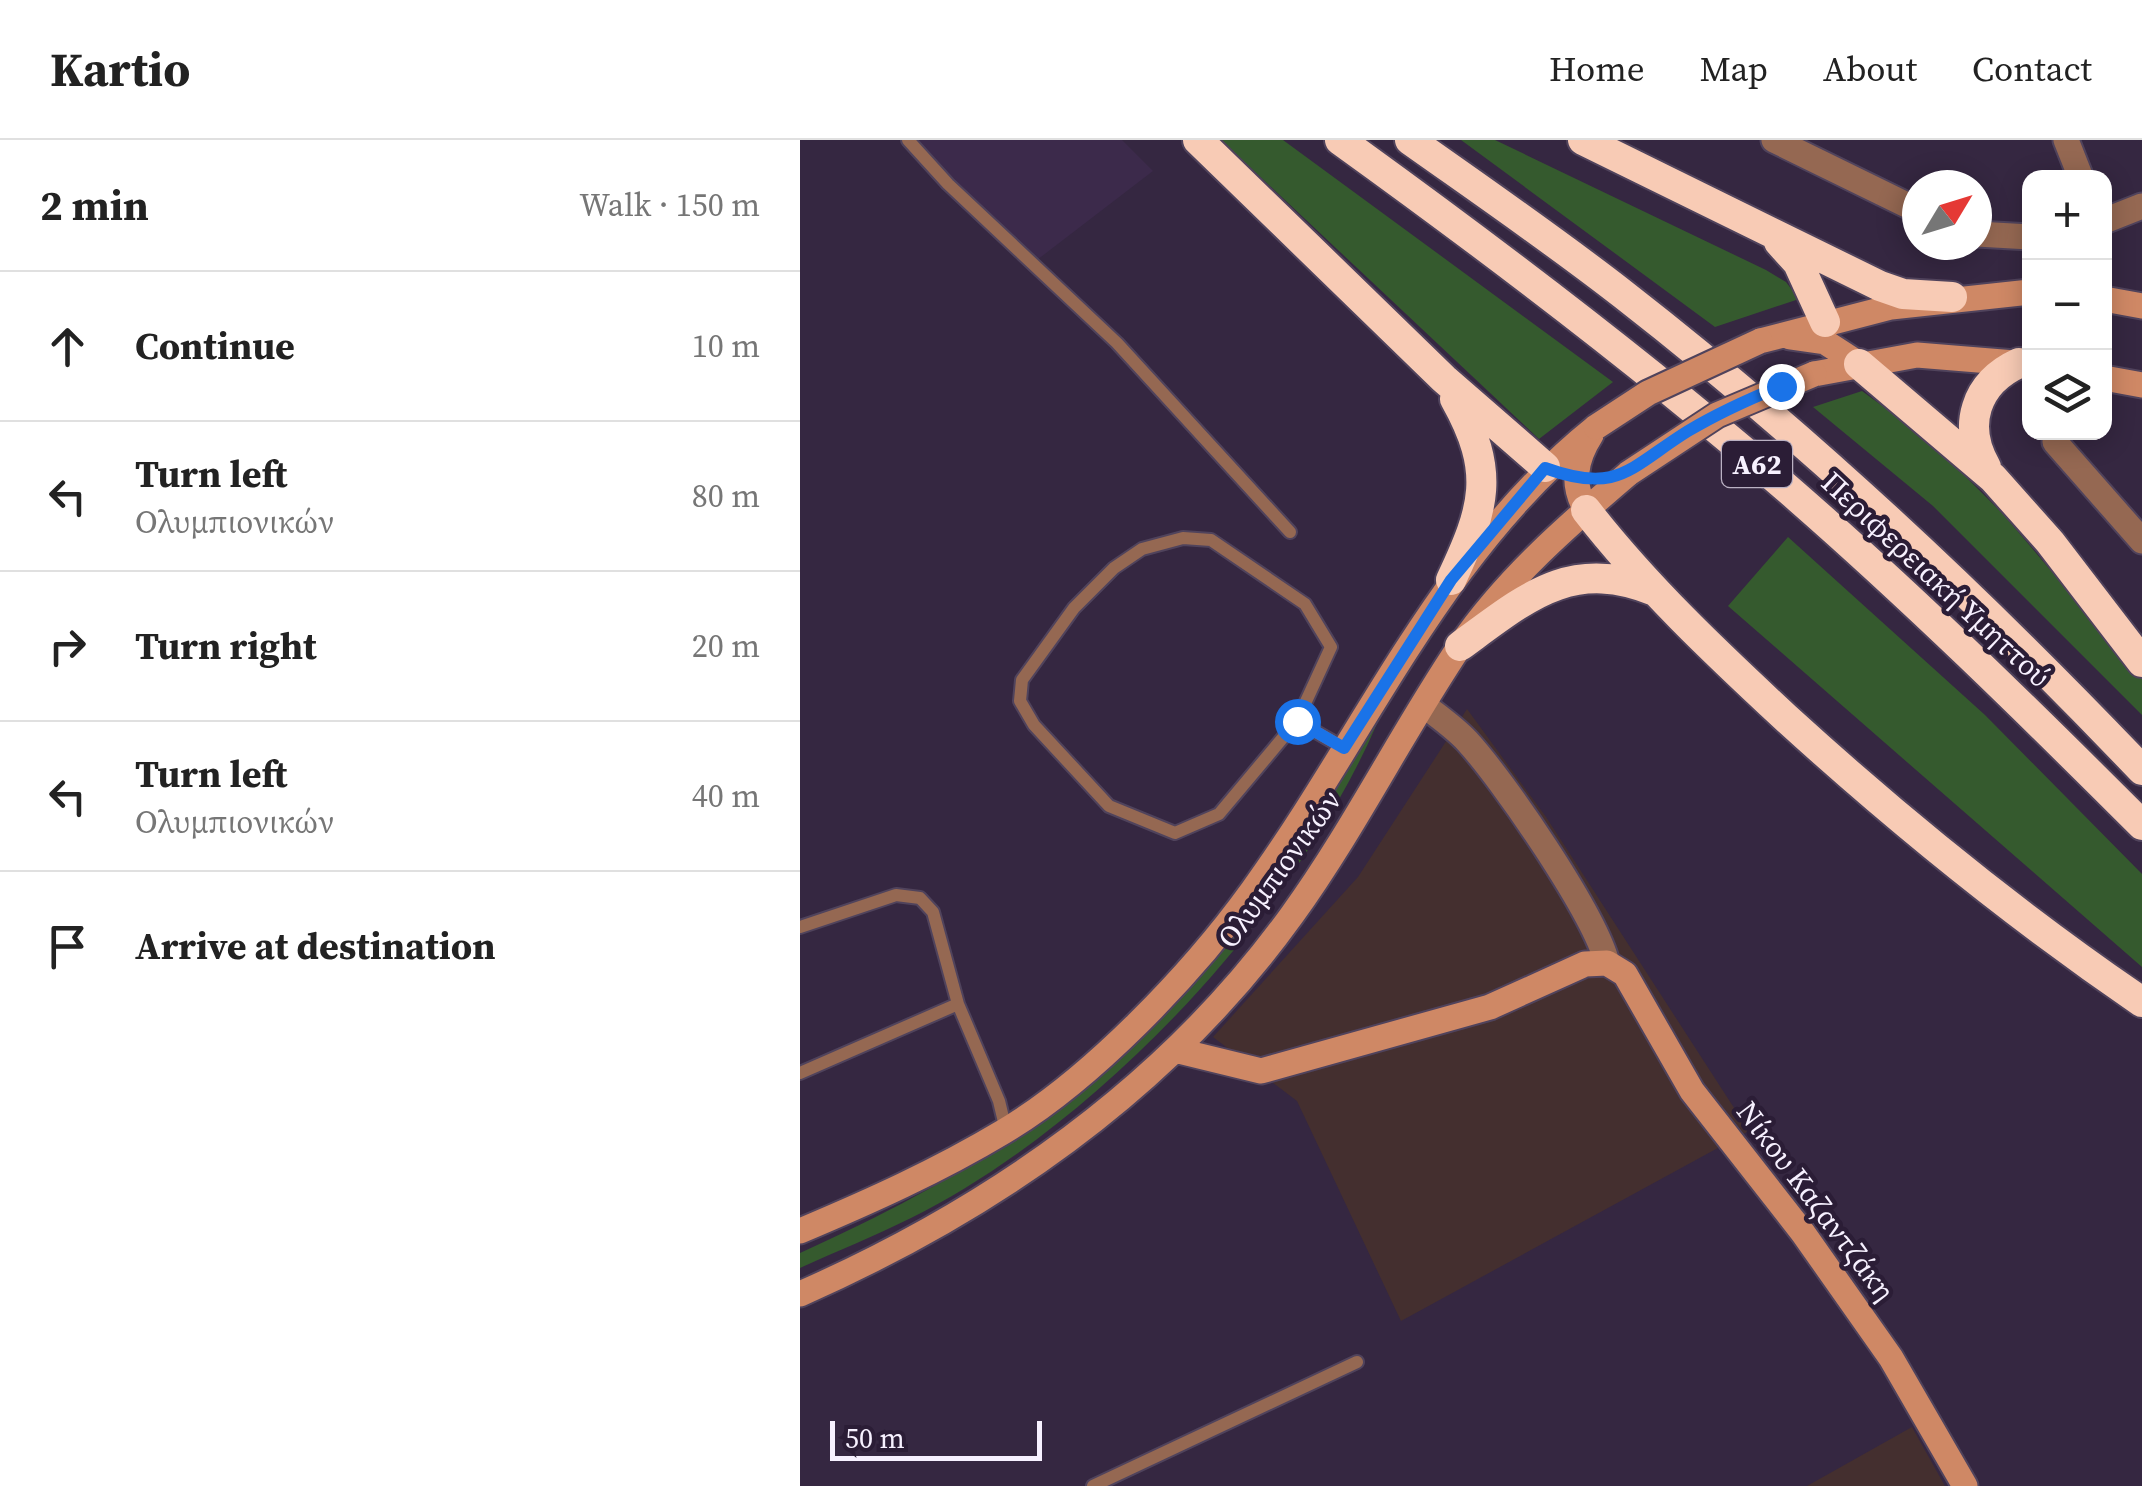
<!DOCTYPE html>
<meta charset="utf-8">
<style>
:root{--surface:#fff;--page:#f6f6f6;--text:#222;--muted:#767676;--line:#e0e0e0}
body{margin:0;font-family:"Source Serif 4",serif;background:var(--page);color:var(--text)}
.controls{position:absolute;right:30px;top:30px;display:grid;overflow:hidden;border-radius:20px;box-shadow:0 5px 25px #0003}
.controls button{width:90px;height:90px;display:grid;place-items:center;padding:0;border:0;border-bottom:2px solid var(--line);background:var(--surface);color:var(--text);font:50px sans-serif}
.compass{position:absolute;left:1102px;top:30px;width:90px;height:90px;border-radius:50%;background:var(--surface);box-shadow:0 5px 25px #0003;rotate:52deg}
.scale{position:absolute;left:30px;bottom:25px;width:212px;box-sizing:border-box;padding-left:10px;border:5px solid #f7f1ff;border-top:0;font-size:28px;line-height:35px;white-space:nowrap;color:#f7f1ff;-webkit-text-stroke:8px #2b1d36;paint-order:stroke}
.stop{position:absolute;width:30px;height:30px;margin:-22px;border:8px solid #1a73e8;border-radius:50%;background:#fff}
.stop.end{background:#1a73e8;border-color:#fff;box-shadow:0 2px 10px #0008}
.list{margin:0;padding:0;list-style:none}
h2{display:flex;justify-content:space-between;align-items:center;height:130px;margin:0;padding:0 40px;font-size:42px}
h2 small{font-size:32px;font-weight:400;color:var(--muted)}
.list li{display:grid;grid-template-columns:65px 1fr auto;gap:30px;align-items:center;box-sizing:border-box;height:150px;padding:0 40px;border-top:2px solid var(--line)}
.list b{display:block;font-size:38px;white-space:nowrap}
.list p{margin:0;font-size:32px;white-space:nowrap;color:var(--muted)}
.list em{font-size:32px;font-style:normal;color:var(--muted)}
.icon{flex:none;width:55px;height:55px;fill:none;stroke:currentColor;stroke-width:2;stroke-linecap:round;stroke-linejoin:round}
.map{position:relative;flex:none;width:1342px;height:1346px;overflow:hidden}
header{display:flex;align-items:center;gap:60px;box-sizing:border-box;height:140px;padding:0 50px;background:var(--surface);border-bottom:2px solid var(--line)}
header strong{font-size:48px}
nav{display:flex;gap:55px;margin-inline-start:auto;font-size:35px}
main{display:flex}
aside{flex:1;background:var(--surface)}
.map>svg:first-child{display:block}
.built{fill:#3c2a4b}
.industrial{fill:#442f2f}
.green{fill:#355a2e}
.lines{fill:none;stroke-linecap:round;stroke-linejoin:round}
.lane-casing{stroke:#50435c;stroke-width:16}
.street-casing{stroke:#50435c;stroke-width:29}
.secondary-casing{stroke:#50435c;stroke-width:29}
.highway-casing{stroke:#50435c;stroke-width:34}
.lane{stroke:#956852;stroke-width:12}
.street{stroke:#956852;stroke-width:25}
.secondary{stroke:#cf8865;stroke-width:25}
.highway{stroke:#f8cbb5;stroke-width:30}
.secondary-bridge-casing{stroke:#50435c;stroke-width:29;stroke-linecap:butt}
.secondary-bridge{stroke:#cf8865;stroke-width:25}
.route{stroke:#1a73e8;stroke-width:12}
.labels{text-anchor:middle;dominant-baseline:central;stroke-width:9;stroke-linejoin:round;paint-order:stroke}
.shield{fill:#2b1d36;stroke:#bab1c3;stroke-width:2.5}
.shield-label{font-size:28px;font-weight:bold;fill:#f7f1ff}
.street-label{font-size:30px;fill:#f7f1ff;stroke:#2b1d36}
</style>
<header>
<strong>Kartio</strong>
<nav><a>Home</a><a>Map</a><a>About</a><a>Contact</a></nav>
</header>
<main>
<aside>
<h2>2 min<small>Walk · 150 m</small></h2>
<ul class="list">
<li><svg class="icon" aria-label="ahead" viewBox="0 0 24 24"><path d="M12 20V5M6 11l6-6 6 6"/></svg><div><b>Continue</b></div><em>10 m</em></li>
<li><svg class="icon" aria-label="left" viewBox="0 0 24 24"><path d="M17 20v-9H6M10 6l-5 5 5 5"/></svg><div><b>Turn left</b><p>Ολυμπιονικών</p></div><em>80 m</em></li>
<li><svg class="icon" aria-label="right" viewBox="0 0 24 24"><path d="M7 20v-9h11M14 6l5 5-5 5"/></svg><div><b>Turn right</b></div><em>20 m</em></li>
<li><svg class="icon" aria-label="left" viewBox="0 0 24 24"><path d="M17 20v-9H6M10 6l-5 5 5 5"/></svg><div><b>Turn left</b><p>Ολυμπιονικών</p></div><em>40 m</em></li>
<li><svg class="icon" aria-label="arrive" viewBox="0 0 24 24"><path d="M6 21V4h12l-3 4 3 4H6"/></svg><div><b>Arrive at destination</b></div></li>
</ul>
</aside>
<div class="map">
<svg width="1342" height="1346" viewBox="0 0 1342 1346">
<rect width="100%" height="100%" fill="#352741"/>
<path class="built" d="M 105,0 L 322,0 L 353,31 L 237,120 Z"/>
<path class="industrial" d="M 667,569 L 746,677 L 949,991 L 601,1181 L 497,961 L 413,897 L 558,737 Z
M 1112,1287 L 1145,1346 L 1007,1346 Z"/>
<path class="green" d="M 421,0 L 483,0 L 813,242 L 739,299 Z
M 661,0 L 695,0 L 966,130 L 986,142 L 999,159 L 915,187 Z
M 1062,251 L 1129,300 L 1203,374 L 1342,538 L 1342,575 L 1133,366 L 1013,267 Z
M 988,397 L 1185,575 L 1342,734 L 1342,827 L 928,466 Z
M 591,549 C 516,753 306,981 111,1078 C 75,1096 37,1111 0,1128 L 0,1113 C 170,1037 292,956 417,816 C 445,784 467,745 490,709 C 523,656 557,602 591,549 Z"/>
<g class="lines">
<defs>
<path id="lane" d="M 108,0 L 148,44 L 317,203 L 490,392
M 497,581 L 419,674 L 375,693 L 309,666 L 234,585 L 220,561 L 222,540 L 274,468 L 314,428 L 342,409 L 383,398 L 411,400 L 505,464 L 531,507 L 497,581 L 544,608
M 0,787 L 96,755 L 120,758 L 133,772 L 158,864
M 0,933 L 158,864 L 199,961 L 206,990
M 293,1346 L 557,1222"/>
<path id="street" d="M 974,0 L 1117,70
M 1266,0 L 1281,38
M 1304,81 L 1342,66
M 1177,94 L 1230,97
M 1255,302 L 1342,401
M 625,566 C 639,577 655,588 667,601 C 703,640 795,774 807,823"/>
<path id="secondary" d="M 1304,159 L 1342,166
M 990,197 L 1025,202 L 1059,224
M 960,201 L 1091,167 L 1230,152
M 1014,234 L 1117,215 L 1227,224
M 1304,238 L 1342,245
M 786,370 C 771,344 775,320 791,295
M 375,910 L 461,931 L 690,867 L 785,824 L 807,823 L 825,834 L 892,951 L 1003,1093 L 1091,1218 L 1165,1346
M 0,1091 C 69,1062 138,1031 203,992 C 291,940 392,834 452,751 C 566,594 641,411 796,287
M 0,1154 C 192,1069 368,947 492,775 C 554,689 601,594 660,506 C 706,439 768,385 829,333"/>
<path id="highway" d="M 398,0 L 644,239 L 745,327
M 540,0 C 694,111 846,226 989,350 C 1112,457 1227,570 1342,685
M 610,0 C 682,51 755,101 824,155 C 1009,299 1180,460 1342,630
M 783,0 L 1080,146 L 1103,154 L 1152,157
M 979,102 L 998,123 L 1025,182
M 1059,224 L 1193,338 L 1250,402 L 1342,522
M 1186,327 C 1162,286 1175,243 1219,223
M 786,370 C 845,446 916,513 986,578 C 1099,681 1216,776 1342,862
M 651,440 C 685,368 696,332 655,259
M 660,506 C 727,457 771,417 855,451"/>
</defs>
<use href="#lane" class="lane-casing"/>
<use href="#street" class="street-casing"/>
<use href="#secondary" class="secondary-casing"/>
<use href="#highway" class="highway-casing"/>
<use href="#lane" class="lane"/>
<use href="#street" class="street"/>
<use href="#secondary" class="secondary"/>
<use href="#highway" class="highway"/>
<defs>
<path id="secondary-bridge" d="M 796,287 L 848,253 L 960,201
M 829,333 L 917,275 L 1014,234"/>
</defs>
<use href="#secondary-bridge" class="secondary-bridge-casing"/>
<use href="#secondary-bridge" class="secondary-bridge"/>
</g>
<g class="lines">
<path class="route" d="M 497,581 L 544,608 L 651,440 L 745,328 C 819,355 830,327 888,291 C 918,273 949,259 981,246"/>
</g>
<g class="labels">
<rect class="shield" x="922" y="301" width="70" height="46" rx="8"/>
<g class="shield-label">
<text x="957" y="324">Α62</text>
</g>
<g class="street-label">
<text transform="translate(1136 439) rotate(43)">Περιφερειακή Υμηττού</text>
<text transform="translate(479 729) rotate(-54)">Ολυμπιονικών</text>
<text transform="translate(1016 1061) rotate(53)">Νίκου Καζαντζάκη</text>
</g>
</g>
</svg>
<div class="controls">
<button>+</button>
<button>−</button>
<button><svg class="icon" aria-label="layers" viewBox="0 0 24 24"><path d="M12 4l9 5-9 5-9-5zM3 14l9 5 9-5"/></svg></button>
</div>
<svg class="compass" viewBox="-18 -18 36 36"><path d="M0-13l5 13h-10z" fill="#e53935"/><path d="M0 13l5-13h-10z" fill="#767676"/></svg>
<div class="scale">50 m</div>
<div class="stop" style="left:497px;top:581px"></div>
<div class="stop end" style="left:981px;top:246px"></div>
</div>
</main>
